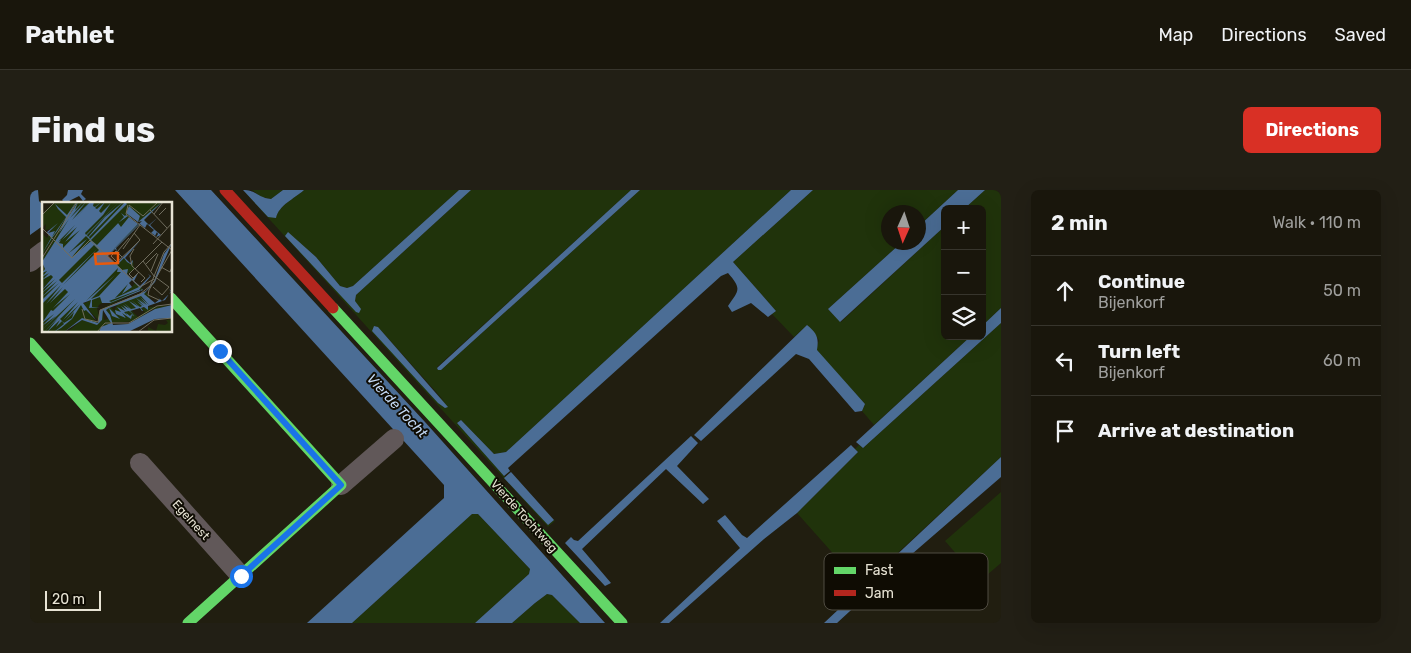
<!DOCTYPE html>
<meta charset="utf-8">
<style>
:root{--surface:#19160c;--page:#221f15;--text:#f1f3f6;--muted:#9f9f9d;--line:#37352d;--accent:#d93025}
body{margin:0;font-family:Rubik,sans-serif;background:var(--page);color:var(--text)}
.controls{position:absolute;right:15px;top:15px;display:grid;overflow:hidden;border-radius:8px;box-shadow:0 5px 20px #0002}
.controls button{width:45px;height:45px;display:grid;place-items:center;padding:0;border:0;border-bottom:1px solid var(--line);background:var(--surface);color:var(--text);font:25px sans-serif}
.compass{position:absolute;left:851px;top:15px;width:45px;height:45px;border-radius:50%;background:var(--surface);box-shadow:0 5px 20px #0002;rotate:183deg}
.scale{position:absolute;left:15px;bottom:12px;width:56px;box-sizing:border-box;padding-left:5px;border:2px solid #e7e3d4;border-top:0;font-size:14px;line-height:18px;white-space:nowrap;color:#e7e3d4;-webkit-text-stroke:4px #0f0c03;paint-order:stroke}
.stop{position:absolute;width:15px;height:15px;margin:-11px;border:4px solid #1a73e8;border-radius:50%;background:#fff}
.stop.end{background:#1a73e8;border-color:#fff;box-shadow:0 1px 5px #0008}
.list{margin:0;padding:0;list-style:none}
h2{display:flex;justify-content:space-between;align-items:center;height:65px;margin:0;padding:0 20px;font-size:21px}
h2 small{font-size:16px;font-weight:400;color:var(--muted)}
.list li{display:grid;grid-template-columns:32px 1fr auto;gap:15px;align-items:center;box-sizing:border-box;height:70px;padding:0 20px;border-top:1px solid var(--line)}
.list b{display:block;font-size:19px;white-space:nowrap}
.list p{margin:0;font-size:16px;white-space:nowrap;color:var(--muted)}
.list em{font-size:16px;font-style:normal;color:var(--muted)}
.icon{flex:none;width:28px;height:28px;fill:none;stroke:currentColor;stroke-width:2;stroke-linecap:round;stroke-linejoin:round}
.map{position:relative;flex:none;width:971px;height:433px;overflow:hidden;border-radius:8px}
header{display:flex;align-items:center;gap:30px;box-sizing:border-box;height:70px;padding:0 25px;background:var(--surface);border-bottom:1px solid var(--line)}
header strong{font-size:24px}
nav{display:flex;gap:28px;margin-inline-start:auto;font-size:18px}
.intro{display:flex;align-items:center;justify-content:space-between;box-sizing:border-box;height:120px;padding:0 30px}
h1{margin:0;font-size:35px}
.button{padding:12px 22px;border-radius:8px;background:var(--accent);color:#fff;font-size:18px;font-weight:700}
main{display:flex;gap:30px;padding:0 30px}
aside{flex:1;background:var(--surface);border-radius:8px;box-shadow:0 5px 20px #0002}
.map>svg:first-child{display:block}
.green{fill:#20330b;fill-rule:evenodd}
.water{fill:#4b6d95}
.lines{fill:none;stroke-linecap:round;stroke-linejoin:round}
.street{stroke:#615859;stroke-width:20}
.fast{stroke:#63d668;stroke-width:11}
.jam{stroke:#b3261e;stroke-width:11}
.route{stroke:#1a73e8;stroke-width:6}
.labels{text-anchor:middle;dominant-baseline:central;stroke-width:4;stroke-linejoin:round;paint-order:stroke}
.street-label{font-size:12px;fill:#e7e3d4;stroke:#0f0c03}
.water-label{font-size:14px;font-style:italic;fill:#c2d8f4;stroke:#0f0c03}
.inset-road{fill:none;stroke:#706d5e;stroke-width:1}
.view{fill:#e8590c;fill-opacity:0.15;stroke:#e8590c;stroke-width:2.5}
.inset-edge{fill:none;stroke:#e7e3d4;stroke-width:2.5}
.key{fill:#0f0c03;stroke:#504c42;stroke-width:1}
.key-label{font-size:14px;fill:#e7e3d4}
</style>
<header>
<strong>Pathlet</strong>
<nav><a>Map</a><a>Directions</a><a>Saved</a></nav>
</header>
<div class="intro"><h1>Find us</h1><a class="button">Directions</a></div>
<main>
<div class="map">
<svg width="971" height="433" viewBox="0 0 971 433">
<rect width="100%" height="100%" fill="#211e10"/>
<path class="green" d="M 213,0 L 246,28 C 249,15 264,9 274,0 L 429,0 L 323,96 L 317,98 L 310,96 L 286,67 L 257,42 L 325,111 L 326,105 L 441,0 L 601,0 L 407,177 L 408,180 L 411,180 L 610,0 L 761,0 L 476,262 L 464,264 L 431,230 L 427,233 L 518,335 L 524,330 L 525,331 L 518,337 ZM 344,136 L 348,137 L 416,213 L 342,141 Z
M 222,0 L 253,0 L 241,9 L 231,7 Z
M 783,0 L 928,0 L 889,36 L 888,22 L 858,22 L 858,52 L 871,53 L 798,119 L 811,132 L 915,36 L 915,146 L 941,146 L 844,235 L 832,221 L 835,214 L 786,160 L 789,150 L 777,135 L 764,147 L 742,124 L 746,121 L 703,72 Z
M 955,0 L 971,0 L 971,118 L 952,136 L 952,19 L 934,19 Z
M 971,133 L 971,267 L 832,396 L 767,323 L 828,262 L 825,259 L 829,255 L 833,258 Z
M 971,302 L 971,373 L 950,391 L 915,351 Z
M 442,324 L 448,324 L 500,379 L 499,384 L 445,433 L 322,433 Z
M 517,404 L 522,405 L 550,433 L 482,433 L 505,413 Z"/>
<path class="water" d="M 0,0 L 8,0 L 9,11 L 14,16 L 14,35 L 0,45 Z
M 38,0 L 53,0 L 51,4 L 56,9 L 53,11 L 49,6 L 35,13 L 32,10 L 37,5 Z
M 145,0 L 181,0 L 395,232 L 575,433 L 550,433 L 522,405 L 517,404 L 505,413 L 482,433 L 445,433 L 499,384 L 500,379 L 448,324 L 442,324 L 322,433 L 277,433 L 414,308 L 414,295 Z
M 213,0 C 226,0 227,7 241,9 L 253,0 L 274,0 C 264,9 249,15 246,28 L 238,27 Z
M 429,0 L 441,0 L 326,105 L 325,111 L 331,119 L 329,123 L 326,122 L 255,46 L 258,42 L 286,67 L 310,96 L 317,98 L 323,96 Z
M 601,0 L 610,0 L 411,180 L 408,180 L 407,178 Z
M 761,0 L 783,0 L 703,72 L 746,121 L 738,127 L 721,113 L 702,122 L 698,116 C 709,100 712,99 698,83 L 691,86 L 478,278 L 480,281 L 474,286 L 427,233 L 431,230 L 464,264 L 476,262 Z
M 928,0 L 955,0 L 934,19 L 915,19 L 915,36 L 810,132 L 798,119 L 871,53 L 888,52 L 889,36 Z
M 971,118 L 971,133 L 833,258 L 826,252 L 941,146 L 952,146 L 952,136 Z
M 777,135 C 787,143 789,148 787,160 L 835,214 L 832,221 L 825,222 L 779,169 L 766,164 L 671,251 L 664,245 Z
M 344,136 L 348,137 L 418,217 L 415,218 L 408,213 L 342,141 Z
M 661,246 L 668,253 L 647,276 L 679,309 L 673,314 L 636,279 L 552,359 L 581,393 L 575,396 L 535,353 L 541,347 L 544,350 L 548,351 Z
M 821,255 L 828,262 L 767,323 L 734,349 L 639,433 L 630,433 L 710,358 L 687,331 L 695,325 L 712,345 L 717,348 Z
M 971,267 L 971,287 L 882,364 L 807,433 L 794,433 Z
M 481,282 L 524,330 L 518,335 L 474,288 Z"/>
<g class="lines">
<path class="street" d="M 0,72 L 14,61
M 110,273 L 211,386
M 311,295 L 364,249"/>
<path class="fast" d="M 141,108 L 311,295 L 158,433
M 303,118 L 592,433
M 0,153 L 71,234"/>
<path class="jam" d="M 195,0 L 303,118"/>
</g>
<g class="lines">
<path class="route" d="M 190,161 L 311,295 L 211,386"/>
</g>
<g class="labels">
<g class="street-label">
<text transform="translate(494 326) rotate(48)">Vierde Tochtweg</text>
<text transform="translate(161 330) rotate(48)">Egelnest</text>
</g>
<g class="water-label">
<text transform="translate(367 216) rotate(47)">Vierde Tocht</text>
</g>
</g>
<g transform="translate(12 12)">
<rect width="130" height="130" fill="#211e10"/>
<path d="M 12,0 L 120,0 L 102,18 L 107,23 L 87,14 L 96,23 L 65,54 L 75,63 L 82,56 L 90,64 L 89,61 L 91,58 L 92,67 L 85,72 L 93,81 L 88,76 L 86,80 L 90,85 L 93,81 L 101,87 L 61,106 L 68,102 L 67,98 L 58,102 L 55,106 L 58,120 L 41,102 L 55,95 L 39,101 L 0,63 L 12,41 L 0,60 L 0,57 L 21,22 L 0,54 L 0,31 L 5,36 L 10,27 L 3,28 L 4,22 L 0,26 L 0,12 ZM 0,64 L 12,75 L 0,87 ZM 12,76 L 41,104 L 56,122 L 39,117 L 22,130 L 0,130 L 0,88 ZM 104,90 L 111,102 L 80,111 L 89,108 L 96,115 L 103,110 L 98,106 L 130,103 L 109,108 L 94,119 L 68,121 L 57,130 L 25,130 L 40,118 L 55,123 L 60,118 L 59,110 L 60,108 L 62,118 L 66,117 L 65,111 L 69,118 L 64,107 L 69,105 L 72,109 L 75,103 ZM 130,117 L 129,130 L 106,130 L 106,125 L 114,129 L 116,122 L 123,123 L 126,121 L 124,118 Z" fill="#20330b"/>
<path d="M 34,0 L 26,15 L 36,0 L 33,8 L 41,0 L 28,16 L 44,0 L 30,18 L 47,1 L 31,20 L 48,0 L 52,0 L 51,4 L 55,0 L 51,4 L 53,5 L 59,0 L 53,6 L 55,7 L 63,0 L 57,9 L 66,0 L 57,9 L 59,11 L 69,1 L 61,13 L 74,0 L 43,31 L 44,33 L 77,0 L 45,33 L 46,35 L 63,15 L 81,0 L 47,35 L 48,37 L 83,0 L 85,2 L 49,38 L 55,43 L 82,15 L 79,11 L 56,34 L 79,11 L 83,14 L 84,13 L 86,14 L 76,21 L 79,25 L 87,15 L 96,22 L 65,54 L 100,19 L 96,20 L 84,11 L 87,4 L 98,14 L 96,20 L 120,0 L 102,18 L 107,23 L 115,16 L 108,23 L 113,28 L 120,21 L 113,28 L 119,33 L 114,35 L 116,32 L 115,30 L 113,34 L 111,32 L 113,29 L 111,32 L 109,31 L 112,28 L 105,22 L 103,26 L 98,22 L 74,46 L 75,49 L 73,47 L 66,54 L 74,62 L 98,39 L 83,56 L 88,61 L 91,58 L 90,63 L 85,60 L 82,56 L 75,63 L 80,68 L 86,67 L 85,72 L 91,66 L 85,72 L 90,77 L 96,71 L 92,79 L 98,84 L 108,74 L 106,72 L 109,74 L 97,88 L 67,99 L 69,100 L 98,88 L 98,89 L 100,87 L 101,88 L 68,101 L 60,101 L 58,95 L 50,98 L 50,105 L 58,105 L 47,106 L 49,98 L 41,101 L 54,118 L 44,108 L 42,109 L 39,103 L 30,117 L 19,126 L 12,130 L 22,122 L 20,119 L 14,125 L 18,118 L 5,130 L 16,116 L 2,130 L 33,97 L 0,128 L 14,114 L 0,124 L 12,112 L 0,121 L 9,108 L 0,117 L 9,108 L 11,109 L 28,92 L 11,106 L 26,90 L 23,87 L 8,101 L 21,85 L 4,102 L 19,83 L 0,102 L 0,98 L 17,81 L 0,95 L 15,79 L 0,91 L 13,77 L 0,88 L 11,75 L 9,73 L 0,82 L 9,73 L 0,78 L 7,71 L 0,75 L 5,69 L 0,71 L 3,67 L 0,60 L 27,17 L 17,31 L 24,15 L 16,28 L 10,36 L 0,52 L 9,36 L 7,33 L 7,34 L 0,41 L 7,34 L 5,30 L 16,21 L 6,31 L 13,29 L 10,35 L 24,15 L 16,7 L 0,23 L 16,7 L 13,2 L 25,13 ZM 33,23 L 20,38 L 35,25 L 23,40 L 38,28 L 21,46 L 21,42 L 17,41 L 19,38 L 16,40 ZM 44,34 L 49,39 L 30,55 L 45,37 L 27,51 ZM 52,43 L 57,48 L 21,83 L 55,47 L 20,81 L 17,78 ZM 76,66 L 75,70 L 79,70 L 57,94 L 49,97 L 73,73 L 44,99 ZM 90,78 L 97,85 L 73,96 L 86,82 L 80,92 L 90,85 L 87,81 ZM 36,100 L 21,118 L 38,102 L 23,119 L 32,110 L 30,116 L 22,121 L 18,117 ZM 130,41 L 113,80 L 102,92 L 113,101 L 118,97 L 108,88 L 120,99 L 129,90 L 127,87 L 129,89 L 123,98 L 106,104 L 106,108 L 102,105 L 99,106 L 101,109 L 100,109 L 98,106 L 88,109 L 93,114 L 87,109 L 82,110 L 85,113 L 84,111 L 88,114 L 90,112 L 93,115 L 90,113 L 89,117 L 80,111 L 84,116 L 74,112 L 73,108 L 79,110 L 75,105 L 83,109 L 79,104 L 85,108 L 81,103 L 88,107 L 82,101 L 89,107 L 94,106 L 87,99 L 97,105 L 89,98 L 98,105 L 100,104 L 95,99 L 102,104 L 94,96 L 104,103 L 96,96 L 105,103 L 98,95 L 107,103 L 99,94 L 67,106 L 78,117 L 70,114 L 67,106 L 64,108 L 68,113 L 71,123 L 86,122 L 113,107 L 130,103 L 130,116 L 113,117 L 86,130 L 57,130 L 59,125 L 69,121 L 61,108 L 60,118 L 55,123 L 40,118 L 22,130 L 40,116 L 56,121 L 58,108 L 104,89 L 112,79 L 122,52 Z" fill="#4b6d95" fill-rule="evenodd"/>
<path class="inset-road" d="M 86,3 L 84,12 L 130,48M 87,3 L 101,14 L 116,0M 108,8 L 125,26M 121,9 L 117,13 L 124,6M 112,12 L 121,0M 0,13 L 13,0M 0,26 L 30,56 L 48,38 L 98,85 L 112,77M 111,42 L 130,21M 81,47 L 98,23M 92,47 L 88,54 L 90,64 L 103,76 L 99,80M 75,50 L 87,36M 80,55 L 74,49 L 69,54 L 75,60 L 89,47 L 98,38 L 92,31M 0,56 L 35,0M 101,59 L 112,74 L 127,85M 104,62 L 115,51M 119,65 L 128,70 L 130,65M 93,66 L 87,72 L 91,76 L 97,70M 93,67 L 120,40M 109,69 L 116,52M 111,85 L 120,93 L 127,85M 117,98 L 106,93 L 107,88 L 130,48M 40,107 L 43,117 L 56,120M 56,120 L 58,108 L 98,92 L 108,84 L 122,50 L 130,41M 55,130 L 63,121 L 87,121 L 115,104 L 130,102M 96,130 L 112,118 L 130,116"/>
<path class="view" d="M 76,51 L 76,61 L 54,62 L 53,52 Z"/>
<rect width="130" height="130" class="inset-edge"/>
</g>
<rect x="794" y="363" width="164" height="57" rx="8" class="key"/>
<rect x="804" y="377" width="22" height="7" fill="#63d668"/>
<rect x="804" y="400" width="22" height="6" fill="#b3261e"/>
<g class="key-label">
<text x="835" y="385">Fast</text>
<text x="835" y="408">Jam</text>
</g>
</svg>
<div class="controls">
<button>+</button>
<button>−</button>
<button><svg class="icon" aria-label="layers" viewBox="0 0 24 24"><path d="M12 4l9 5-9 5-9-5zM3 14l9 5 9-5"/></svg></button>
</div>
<svg class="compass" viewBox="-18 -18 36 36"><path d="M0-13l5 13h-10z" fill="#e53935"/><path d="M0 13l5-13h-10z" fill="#9f9f9d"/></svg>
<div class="scale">20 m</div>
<div class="stop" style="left:211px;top:386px"></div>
<div class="stop end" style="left:190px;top:161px"></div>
</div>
<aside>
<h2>2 min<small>Walk · 110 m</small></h2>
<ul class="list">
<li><svg class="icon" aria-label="ahead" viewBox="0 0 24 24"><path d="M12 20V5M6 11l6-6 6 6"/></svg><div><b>Continue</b><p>Bijenkorf</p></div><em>50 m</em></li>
<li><svg class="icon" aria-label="left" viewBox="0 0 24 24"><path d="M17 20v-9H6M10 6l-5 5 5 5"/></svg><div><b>Turn left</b><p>Bijenkorf</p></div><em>60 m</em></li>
<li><svg class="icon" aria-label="arrive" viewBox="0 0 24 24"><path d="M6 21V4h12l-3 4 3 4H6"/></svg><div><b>Arrive at destination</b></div></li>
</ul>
</aside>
</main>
